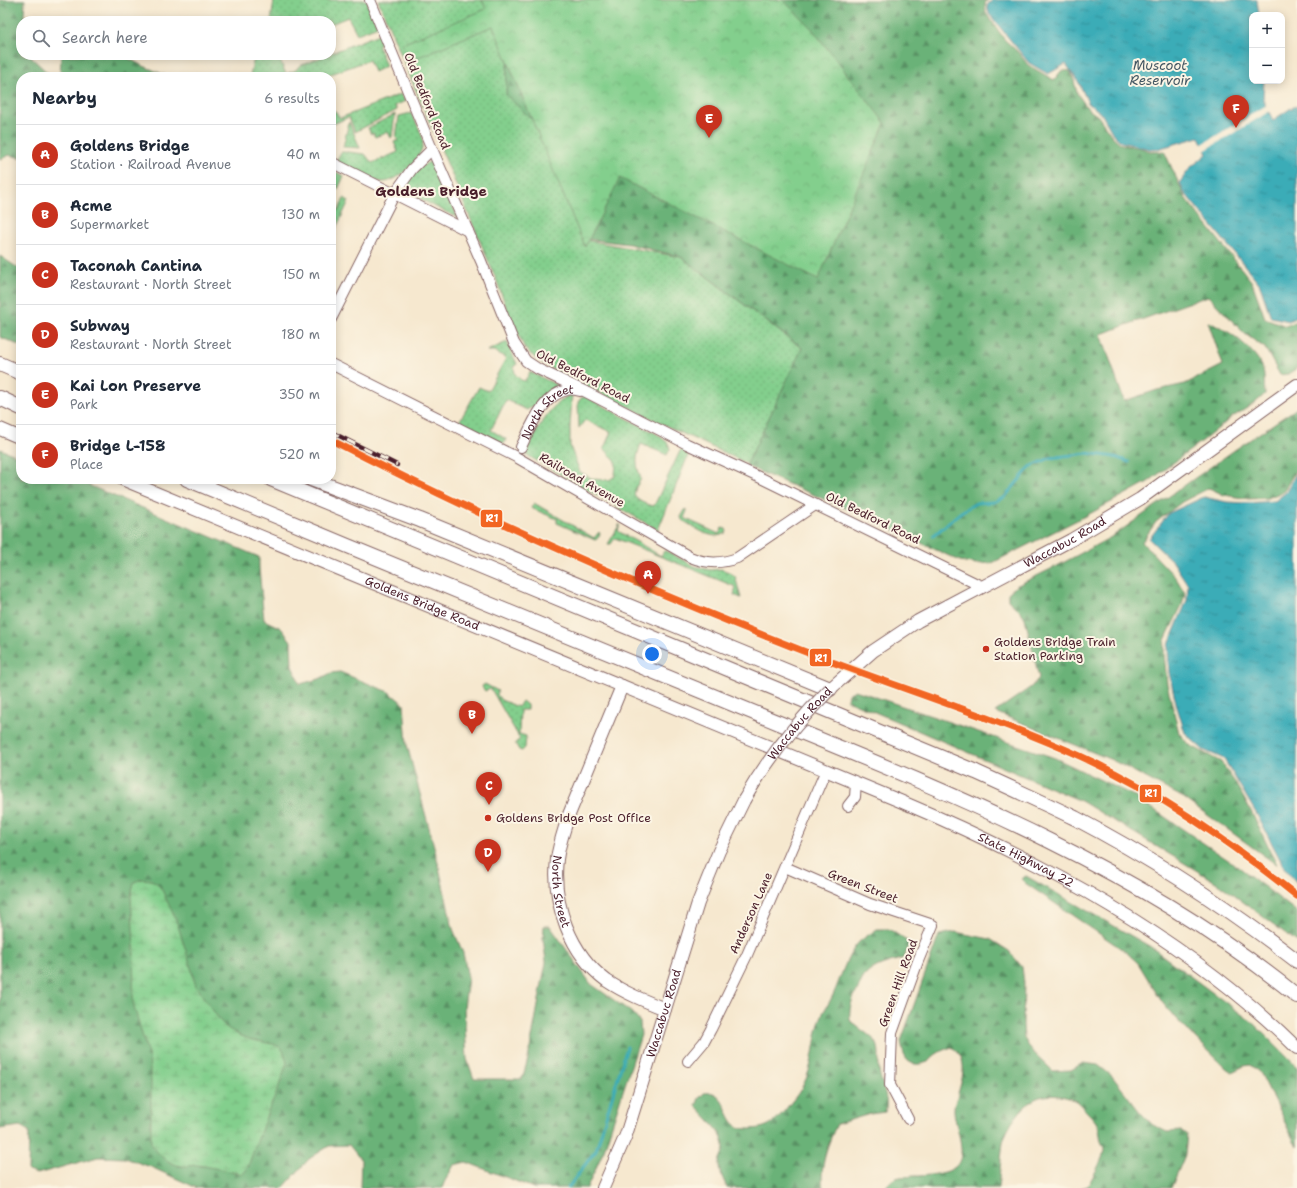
<!DOCTYPE html>
<meta charset="utf-8">
<style>
:root{--surface:#fff;--page:#f2f2f3;--text:#1f2937;--muted:#747a83;--line:#e0e1e3;--accent:#c8321e}
body{margin:0;font-family:"Shantell Sans",sans-serif;background:var(--page);color:var(--text)}
.controls{position:absolute;right:12px;top:12px;display:grid;overflow:hidden;border-radius:8px;box-shadow:0 2px 10px #0003}
.controls button{width:36px;height:36px;display:grid;place-items:center;padding:0;border:0;border-bottom:1px solid var(--line);background:var(--surface);color:var(--text);font:20px sans-serif}
.you{position:absolute;left:652px;top:654px;width:14px;height:14px;margin:-10px;border:3px solid #fff;border-radius:50%;background:#1a73e8;box-shadow:0 0 0 6px #1a73e833}
.badge{display:grid;place-items:center;width:26px;height:26px;border-radius:50%;background:var(--accent);color:#fff;font-size:13px;font-weight:700}
.pin{position:absolute;translate:-50% -33px;filter:drop-shadow(0 1px 2px #0008)}
.pin::after{content:'';position:absolute;top:21px;width:14px;height:12px;background:inherit;clip-path:polygon(0 0,100% 0,50% 100%)}
.list{margin:0;padding:0;list-style:none}
h2{display:flex;justify-content:space-between;align-items:center;height:52px;margin:0;padding:0 16px;font-size:17px}
h2 small{font-size:13px;font-weight:400;color:var(--muted)}
.list li{display:grid;grid-template-columns:26px 1fr auto;gap:12px;align-items:center;box-sizing:border-box;height:60px;padding:0 16px;border-top:1px solid var(--line)}
.list b{display:block;font-size:15px;white-space:nowrap}
.list p{margin:0;font-size:13px;white-space:nowrap;color:var(--muted)}
.list em{font-size:13px;font-style:normal;color:var(--muted)}
.icon{flex:none;width:22px;height:22px;fill:none;stroke:currentColor;stroke-width:2;stroke-linecap:round;stroke-linejoin:round}
.map{position:relative;flex:none;width:1297px;height:1188px;overflow:hidden}
.search{position:absolute;background:var(--surface);box-shadow:0 2px 10px #0003;left:16px;top:16px;width:320px;height:44px;display:flex;align-items:center;gap:10px;box-sizing:border-box;padding:0 14px;border-radius:16px;color:var(--muted);font-size:15px}
.panel{position:absolute;background:var(--surface);box-shadow:0 2px 10px #0003;left:16px;top:72px;width:320px;height:412px;border-radius:16px}
.map>svg:first-child{display:block}
.grass{fill:url(#grass-dots);stroke:#66775c}
.forest{fill:url(#forest-firs);stroke:#5a6852}
.wetland{fill:url(#wetland-marsh);stroke:#66775c}
.park{fill:url(#park-crowns);stroke:#66775c}
.water{fill:url(#water-ripples);stroke:#426671}
.pier{fill:#f6e8cf}
.lines{fill:none;stroke-linecap:round;stroke-linejoin:round}
.stream{stroke:#3bacb7;stroke-width:3}
.minor-casing{stroke:#866564;stroke-width:12}
.major-casing{stroke:#866564;stroke-width:14}
.highway-casing{stroke:#866564;stroke-width:16}
.minor{stroke:#fff;stroke-width:10}
.major{stroke:#fff;stroke-width:12}
.highway{stroke:#fff;stroke-width:14}
.rail-casing{stroke:#4a1f2b;stroke-width:4.5}
.rail{stroke:#fcf5e5;stroke-width:3;stroke-dasharray:9;stroke-linecap:butt}
.major-bridge-casing{stroke:#866564;stroke-width:14;stroke-linecap:butt}
.major-bridge{stroke:#fff;stroke-width:12}
.rail-1-casing{stroke:#fcf5e5;stroke-width:10}
.rail-1{stroke:#f26522;stroke-width:7}
.poi-dot{fill:#c8321e;stroke:#fcf5e5;stroke-width:1.5}
.labels{text-anchor:middle;dominant-baseline:central;stroke-width:4;stroke-linejoin:round;paint-order:stroke}
.street-label{font-size:12px;fill:#4a1f2b;stroke:#fcf5e5}
.poi-label{font-size:12px;fill:#4a1f2b;stroke:#fcf5e5;text-anchor:start}
.water-label{font-size:13px;font-style:italic;fill:#445763;stroke:#fcf5e5}
.quarter-label{font-size:14px;font-weight:bold;fill:#4a1f2b;stroke:#fcf5e5}
.line-badge{stroke:#fcf5e5;stroke-width:1.5}
.badge-label{font-size:11px;text-anchor:middle;font-weight:bold;fill:#fff}
</style>
<div class="map">
<svg width="1297" height="1188" viewBox="0 0 1297 1188">
<defs>
<pattern id="grass-dots" width="8" height="8" patternUnits="userSpaceOnUse"><rect width="8" height="8" fill="#83cf8d"/><path d="M2 2h.1M6 6h.1" fill="none" stroke="#73b17a" stroke-width="1.8" stroke-linecap="round"/></pattern>
<pattern id="forest-firs" width="22" height="20" patternUnits="userSpaceOnUse"><rect width="22" height="20" fill="#6ab278"/><path d="M5 1l3.5 6h-7zM16 11l3.5 6h-7z" fill="#599063"/></pattern>
<pattern id="wetland-marsh" width="20" height="14" patternUnits="userSpaceOnUse"><rect width="20" height="14" fill="#83cf8d"/><path d="M1 5h8M5 5V1M11 12h8M15 12V8" fill="none" stroke="#73b17a"/></pattern>
<pattern id="park-crowns" width="20" height="18" patternUnits="userSpaceOnUse"><rect width="20" height="18" fill="#83cf8d"/><path d="M2 6a3 3 0 1 1 6 0M12 15a3 3 0 1 1 6 0" fill="none" stroke="#73b17a"/></pattern>
<pattern id="water-ripples" width="26" height="14" patternUnits="userSpaceOnUse"><rect width="26" height="14" fill="#3bacb7"/><path d="M2 4q2-2 4 0t4 0M15 11q2-2 4 0t4 0" fill="none" stroke="#348b95"/></pattern>
</defs>
<rect width="100%" height="100%" fill="#fcf5e5"/>
<filter id="ink" filterUnits="userSpaceOnUse"><feTurbulence type="fractalNoise" baseFrequency=".025" numOctaves="2"/><feDisplacementMap in="SourceGraphic" scale="8" xChannelSelector="R" yChannelSelector="G"/><feConvolveMatrix kernelMatrix="1 2 1 2 8 2 1 2 1" color-interpolation-filters="sRGB"/></filter>
<filter id="wash" filterUnits="userSpaceOnUse"><feTurbulence type="fractalNoise" baseFrequency=".012" numOctaves="4" result="noise"/><feDisplacementMap in="SourceGraphic" scale="16" xChannelSelector="R" yChannelSelector="G"/><feGaussianBlur stdDeviation="0.9" result="paint"/><feColorMatrix in="noise" values="0 0 0 0 0 0 0 0 0 0 0 0 0 0 0 0 0 1.4 0 .05"/><feComposite in="paint" operator="in"/></filter>
<g filter="url(#wash)">
<rect width="100%" height="100%" fill="#f6e8cf"/>
<path class="grass" d="M 274,0 L 367,0 L 378,26 L 357,34 L 348,17 L 331,24 L 331,21 L 271,21 Z
M 378,0 L 582,0 L 547,134 L 585,240 L 681,257 L 803,349 L 748,464 L 656,421 L 541,363 L 525,349 L 508,312 L 496,279 Z
M 381,33 L 384,41 L 378,45 L 386,66 L 374,72 L 369,60 L 323,77 L 250,77 L 253,62 L 257,55 L 285,55 L 279,58 L 286,74 L 296,70 L 299,66 L 327,55 L 331,55 L 331,53 Z
M 401,94 L 405,101 L 395,106 L 397,110 L 355,132 L 349,117 L 331,125 L 331,110 L 335,111 L 340,118 Z
M 411,113 C 415,121 422,132 423,141 C 424,157 399,182 383,182 C 369,182 349,167 336,161 L 341,152 L 349,152 L 365,154 L 372,163 L 398,152 L 394,142 L 398,140 L 396,137 L 399,116 Z
M 395,114 L 392,137 L 391,138 L 388,132 L 375,137 L 373,133 L 371,134 L 368,128 Z
M 349,122 L 360,148 L 343,147 Z
M 432,161 L 437,169 L 458,218 L 426,202 L 406,190 C 407,177 421,165 432,161 Z
M 331,170 L 344,176 L 338,189 L 331,186 Z
M 344,198 L 349,201 L 331,239 L 331,207 L 339,210 Z
M 507,342 L 517,364 L 514,366 L 515,374 L 521,380 L 525,381 L 530,372 L 561,387 C 556,394 536,404 527,410 L 506,400 L 491,430 L 506,439 L 504,444 L 459,422 L 479,387 L 488,391 L 506,358 L 494,351 L 487,351 Z
M 572,394 L 570,427 L 570,446 L 580,472 L 593,479 L 609,480 L 615,476 L 616,462 L 604,448 L 611,432 L 585,420 L 579,428 L 578,402 L 582,397 L 586,397 L 657,434 L 668,443 L 670,449 L 667,455 L 641,444 C 635,459 636,464 641,479 L 636,487 L 634,495 C 637,501 647,505 654,506 L 680,451 L 683,448 L 690,451 L 658,530 L 525,454 C 536,432 548,404 572,394 Z
M 534,503 L 594,538 L 599,532 L 600,534 L 597,539 L 595,540 L 557,523 L 557,519 L 531,508 Z
M 686,509 L 687,511 L 684,518 L 719,534 L 722,528 L 726,529 L 727,532 C 713,543 695,527 682,520 L 681,517 L 685,510 Z
M 620,524 L 618,531 L 661,556 L 664,551 L 666,551 L 694,566 L 710,570 L 721,569 L 729,572 L 735,576 L 741,598 L 734,595 L 736,587 L 615,538 L 611,544 L 608,544 Z
M 485,684 L 498,691 L 497,695 L 501,700 L 518,707 L 522,701 L 527,705 L 527,710 L 520,710 L 519,734 L 526,736 L 525,748 L 522,751 L 519,750 L 515,743 L 520,739 L 491,689 L 485,691 L 483,689 L 482,686 Z"/>
<path class="forest" d="M 0,0 L 25,0 L 24,15 L 25,21 L 21,21 L 21,55 L 31,55 L 32,58 L 52,77 L 21,77 L 21,158 L 10,155 L 0,159 Z
M 583,0 L 988,0 L 985,3 L 986,13 L 1005,40 L 1019,53 L 1028,65 L 1054,80 L 1062,70 L 1070,71 L 1073,77 L 1077,93 L 1088,109 L 1098,116 L 1112,136 L 1121,144 L 1141,148 L 1153,152 L 1164,151 L 1186,199 L 1252,282 L 1265,318 L 1286,326 L 1297,321 L 1297,368 L 1288,374 L 1280,375 L 1265,348 L 1245,334 L 1208,296 L 1101,334 L 1124,401 L 1157,390 L 1185,384 L 1223,365 L 1208,322 C 1226,327 1254,349 1262,366 C 1265,372 1264,387 1265,394 L 1255,403 L 1231,418 L 1205,439 L 1148,482 L 1093,512 L 992,563 L 976,564 L 960,561 L 854,512 L 746,466 L 802,348 L 681,257 L 629,244 L 585,239 L 547,134 L 506,95 L 508,50 Z
M 61,55 L 122,55 L 141,65 L 170,77 L 60,77 Z
M 0,256 L 21,270 L 21,346 L 0,337 Z
M 1297,408 L 1297,468 L 1284,491 L 1268,498 L 1249,499 L 1224,495 L 1209,488 L 1182,502 L 1156,522 L 1142,542 L 1176,578 L 1185,593 L 1182,605 L 1165,640 L 1164,653 L 1167,684 L 1179,733 L 1188,744 L 1221,762 L 1234,781 L 1250,809 L 1277,865 L 1184,798 L 1112,760 L 995,712 L 1031,687 L 1039,678 L 1025,618 C 1021,610 1014,607 1008,600 L 1008,593 L 1016,586 L 1059,565 L 1113,536 L 1236,449 Z
M 0,449 L 21,457 L 21,479 L 74,479 L 259,557 L 259,568 L 264,620 L 281,628 L 291,641 L 292,666 L 300,684 L 319,679 L 331,673 L 340,672 L 389,692 L 404,704 L 407,745 L 435,850 L 453,929 L 463,953 L 468,978 L 464,1008 L 467,1059 L 474,1079 L 522,1079 L 528,1059 L 546,962 L 543,938 L 544,926 L 550,926 L 591,984 L 631,1012 L 640,1022 L 641,1035 L 604,1150 L 587,1188 L 534,1188 L 466,1162 L 454,1165 L 445,1181 L 442,1188 L 360,1188 L 361,1160 L 349,1145 L 329,1146 L 309,1159 L 283,1188 L 197,1188 L 151,1167 L 125,1158 L 98,1157 L 37,1174 L 28,1171 L 29,1131 L 20,1126 L 0,1129 Z
M 855,690 L 1055,758 L 1134,796 L 1240,868 L 1297,912 L 1297,942 L 1219,884 L 1081,801 L 847,700 L 848,694 Z
M 1026,876 L 1151,947 L 1252,1022 L 1297,1067 L 1297,1147 L 1261,1074 L 1251,1065 L 1244,1066 L 1232,1072 L 1226,1068 L 1176,1019 L 1162,1002 L 1138,963 L 1126,952 L 1025,883 L 1021,879 Z
M 877,929 L 889,929 L 910,943 L 904,958 C 891,962 873,965 864,977 C 861,981 859,988 856,993 C 851,1001 849,1011 850,1020 C 856,1027 872,1036 876,1042 C 881,1050 878,1061 879,1070 C 881,1085 890,1098 885,1112 L 870,1114 L 837,1124 C 828,1143 819,1166 823,1188 L 727,1188 C 724,1180 718,1171 719,1162 C 720,1157 724,1152 724,1147 C 724,1133 705,1116 696,1106 L 699,1098 L 704,1093 C 707,1093 711,1092 713,1093 C 730,1099 724,1128 747,1129 C 767,1129 773,1124 786,1109 C 791,1102 798,1095 802,1087 C 814,1067 813,1041 820,1020 C 823,1011 829,1004 833,995 C 841,978 846,955 860,941 C 865,937 872,933 877,929 Z
M 955,932 L 990,939 L 1009,951 L 1018,962 L 1022,967 L 1024,982 L 1023,1025 L 1024,1038 L 1031,1050 L 1053,1071 L 1071,1070 L 1083,1063 L 1098,1065 L 1112,1076 L 1140,1112 L 1153,1125 L 1167,1132 L 1181,1131 L 1187,1134 L 1185,1155 L 1171,1188 L 1081,1188 L 1088,1186 C 1092,1177 1104,1159 1104,1149 C 1104,1147 1102,1144 1101,1141 C 1098,1124 1099,1124 1087,1112 C 1084,1109 1080,1104 1076,1101 C 1065,1095 1046,1093 1035,1099 C 1021,1107 1007,1127 1003,1142 L 998,1188 L 885,1188 C 888,1184 891,1180 896,1178 C 901,1176 908,1177 914,1176 C 924,1176 948,1174 955,1167 C 970,1155 953,1123 954,1108 C 954,1105 956,1100 957,1097 C 962,1079 970,1059 952,1047 C 942,1050 934,1054 928,1062 C 924,1063 919,1065 915,1064 C 904,1063 902,1049 901,1041 L 939,935 Z"/>
<path class="wetland" d="M 142,879 L 151,880 L 157,883 L 162,890 L 176,920 L 188,957 L 196,987 L 222,1023 L 227,1028 L 239,1035 L 252,1040 L 273,1044 L 280,1047 L 284,1052 L 287,1063 L 275,1097 L 269,1109 L 247,1169 L 243,1174 C 228,1171 212,1167 197,1165 C 192,1165 186,1167 181,1166 C 169,1164 155,1153 151,1142 L 151,1082 L 149,1058 L 133,1003 L 134,946 L 131,896 L 134,882 Z"/>
<path class="park" d="M 482,0 L 783,0 L 812,29 L 885,123 L 818,280 L 620,178 L 585,247 L 493,26 L 409,61 L 402,44 L 486,9 Z"/>
<path class="water" d="M 992,0 L 1257,0 L 1259,15 L 1252,15 L 1252,81 L 1264,81 L 1263,100 L 1273,120 L 1291,108 L 1297,106 L 1297,317 L 1289,321 L 1271,317 L 1259,283 L 1183,191 L 1180,182 L 1191,167 L 1207,154 L 1199,137 L 1154,150 L 1121,142 L 1113,134 L 1101,113 L 1088,103 L 1079,83 L 1066,64 L 1048,74 L 1029,63 L 989,14 L 987,5 Z
M 1297,472 L 1297,883 L 1285,869 L 1256,813 L 1224,759 L 1203,750 L 1185,733 L 1177,707 L 1169,673 L 1168,646 L 1187,600 L 1188,585 L 1173,562 L 1149,539 L 1169,513 L 1204,497 L 1227,502 L 1247,503 L 1275,501 L 1286,492 Z"/>
<path class="pier" d="M 1267,105 L 1270,111 L 1204,151 L 1201,145 Z"/>
<g class="lines">
<path class="stream" d="M 933,536 L 961,512 L 976,503 L 994,502 L 1005,497 L 1030,467 L 1050,458 L 1087,453 L 1115,457 L 1129,462
M 568,1188 L 596,1150 L 627,1047"/>
</g>
</g>
<g filter="url(#ink)">
<g class="lines">
<defs>
<g id="minor">
<path d="M 370,0 L 432,149 L 481,261 L 514,343 L 526,361 L 538,369 L 584,391 L 687,444 L 763,479 L 981,586"/>
<path d="M 331,162 L 468,231"/>
<path d="M 331,319 L 395,193 L 412,169 L 432,149"/>
<path d="M 331,364 L 516,457 L 690,557 C 707,564 721,564 737,558 L 815,505"/>
<path id="s1" d="M 521,447 C 531,427 542,395 567,390 C 571,389 576,390 580,391"/>
<path d="M 848,806 L 855,797 L 856,783"/>
<path d="M 785,867 L 870,904 L 933,925 L 918,961 L 892,1033 L 890,1085 L 908,1119"/>
<path d="M 688,1061 L 704,1042 L 711,1029 L 747,955 L 826,770"/>
</g>
<g id="major">
<path d="M 0,429 L 21,438"/>
<path id="s2" d="M 122,479 L 900,801 C 1044,862 1185,937 1297,1048"/>
<path id="s3" d="M 622,686 L 568,817 C 564,831 559,844 557,859 C 552,903 570,954 607,981 C 625,993 645,1001 665,1009"/>
<path id="s4" d="M 830,689 L 873,651 L 918,621 L 1071,540 L 1140,499 L 1297,385"/>
<path id="s5" d="M 603,1188 L 626,1135 L 698,903 L 719,851 L 744,800"/>
</g>
<path id="highway" d="M 0,364 L 21,373
M 0,398 L 21,408
M 187,479 C 371,556 556,632 740,707 C 933,786 1134,863 1297,996
M 271,479 L 976,772 C 1009,787 1042,802 1075,818 C 1153,859 1227,907 1297,961
M 311,479 L 420,520 L 830,689"/>
</defs>
<use href="#minor" class="minor-casing"/>
<use href="#major" class="major-casing"/>
<use href="#highway" class="highway-casing"/>
<use href="#minor" class="minor"/>
<use href="#major" class="major"/>
<use href="#highway" class="highway"/>
<defs>
<path id="rail" d="M 331,432 L 397,465"/>
</defs>
<use href="#rail" class="rail-casing"/>
<use href="#rail" class="rail"/>
<defs>
<g id="major-bridge">
<path id="s6" d="M 744,800 C 768,758 796,723 830,689"/>
</g>
</defs>
<use href="#major-bridge" class="major-bridge-casing"/>
<use href="#major-bridge" class="major-bridge"/>
<defs>
<path id="rail-1" d="M 331,440 C 482,518 640,587 798,649 C 892,686 989,715 1080,756 C 1159,792 1230,842 1297,896"/>
</defs>
<use href="#rail-1" class="rail-1-casing"/>
<use href="#rail-1" class="rail-1"/>
</g>
</g>
<g class="poi-dot">
<circle cx="986" cy="649" r="4"/>
<circle cx="488" cy="818" r="4"/>
</g>
<g class="labels">
<g class="street-label">
<text transform="translate(427 101) rotate(68)">Old Bedford Road</text>
<text transform="translate(583 376) rotate(27)">Old Bedford Road</text>
<text stroke="none"><textPath href="#s1" startOffset="46">North Street</textPath></text>
<text transform="translate(582 480) rotate(30)">Railroad Avenue</text>
<text transform="translate(873 518) rotate(26)">Old Bedford Road</text>
<text stroke="none"><textPath href="#s4" startOffset="278">Waccabuc Road</textPath></text>
<text stroke="none"><textPath href="#s2" startOffset="325">Goldens Bridge Road</textPath></text>
<text stroke="none"><textPath href="#s6" startOffset="95">Waccabuc Road</textPath></text>
<text stroke="none"><textPath href="#s2" startOffset="981">State Highway 22</textPath></text>
<text transform="translate(863 886) rotate(21)">Green Street</text>
<text stroke="none"><textPath href="#s3" startOffset="218">North Street</textPath></text>
<text transform="translate(751 913) rotate(-66)">Anderson Lane</text>
<text transform="translate(898 983) rotate(-70)">Green Hill Road</text>
<text stroke="none"><textPath href="#s5" startOffset="185">Waccabuc Road</textPath></text>
</g>
<g class="poi-label">
<text x="994" y="642">Goldens Bridge Train<tspan x="994" dy="14">Station Parking</tspan></text>
<text x="496" y="818">Goldens Bridge Post Office</text>
</g>
<g class="water-label">
<text x="1160" y="65">Muscoot<tspan x="1160" dy="15">Reservoir</tspan></text>
</g>
<g class="quarter-label">
<text x="431" y="191">Goldens Bridge</text>
</g>
</g>
<g class="line-badge">
<rect x="480" y="509" width="23" height="19" rx="4" fill="#f26522"/>
<rect x="809" y="648" width="23" height="19" rx="4" fill="#f26522"/>
<rect x="1139" y="784" width="23" height="19" rx="4" fill="#f26522"/>
</g>
<g class="badge-label">
<text x="492" y="522">R1</text>
<text x="821" y="662">R1</text>
<text x="1151" y="797">R1</text>
</g>
</svg>
<div class="controls">
<button>+</button>
<button>−</button>
</div>
<div class="you"></div>
<div class="pin badge" style="left:648px;top:594px">A</div>
<div class="pin badge" style="left:472px;top:734px">B</div>
<div class="pin badge" style="left:489px;top:805px">C</div>
<div class="pin badge" style="left:488px;top:872px">D</div>
<div class="pin badge" style="left:709px;top:138px">E</div>
<div class="pin badge" style="left:1236px;top:128px">F</div>
<div class="search"><svg class="icon" aria-label="search" viewBox="0 0 24 24"><circle cx="10" cy="10" r="6"/><path d="M15 15l6 6"/></svg>Search here</div>
<section class="panel">
<h2>Nearby<small>6 results</small></h2>
<ul class="list">
<li><span class="badge">A</span><div><b>Goldens Bridge</b><p>Station · Railroad Avenue</p></div><em>40 m</em></li>
<li><span class="badge">B</span><div><b>Acme</b><p>Supermarket</p></div><em>130 m</em></li>
<li><span class="badge">C</span><div><b>Taconah Cantina</b><p>Restaurant · North Street</p></div><em>150 m</em></li>
<li><span class="badge">D</span><div><b>Subway</b><p>Restaurant · North Street</p></div><em>180 m</em></li>
<li><span class="badge">E</span><div><b>Kai Lon Preserve</b><p>Park</p></div><em>350 m</em></li>
<li><span class="badge">F</span><div><b>Bridge L-158</b><p>Place</p></div><em>520 m</em></li>
</ul>
</section>
</div>
